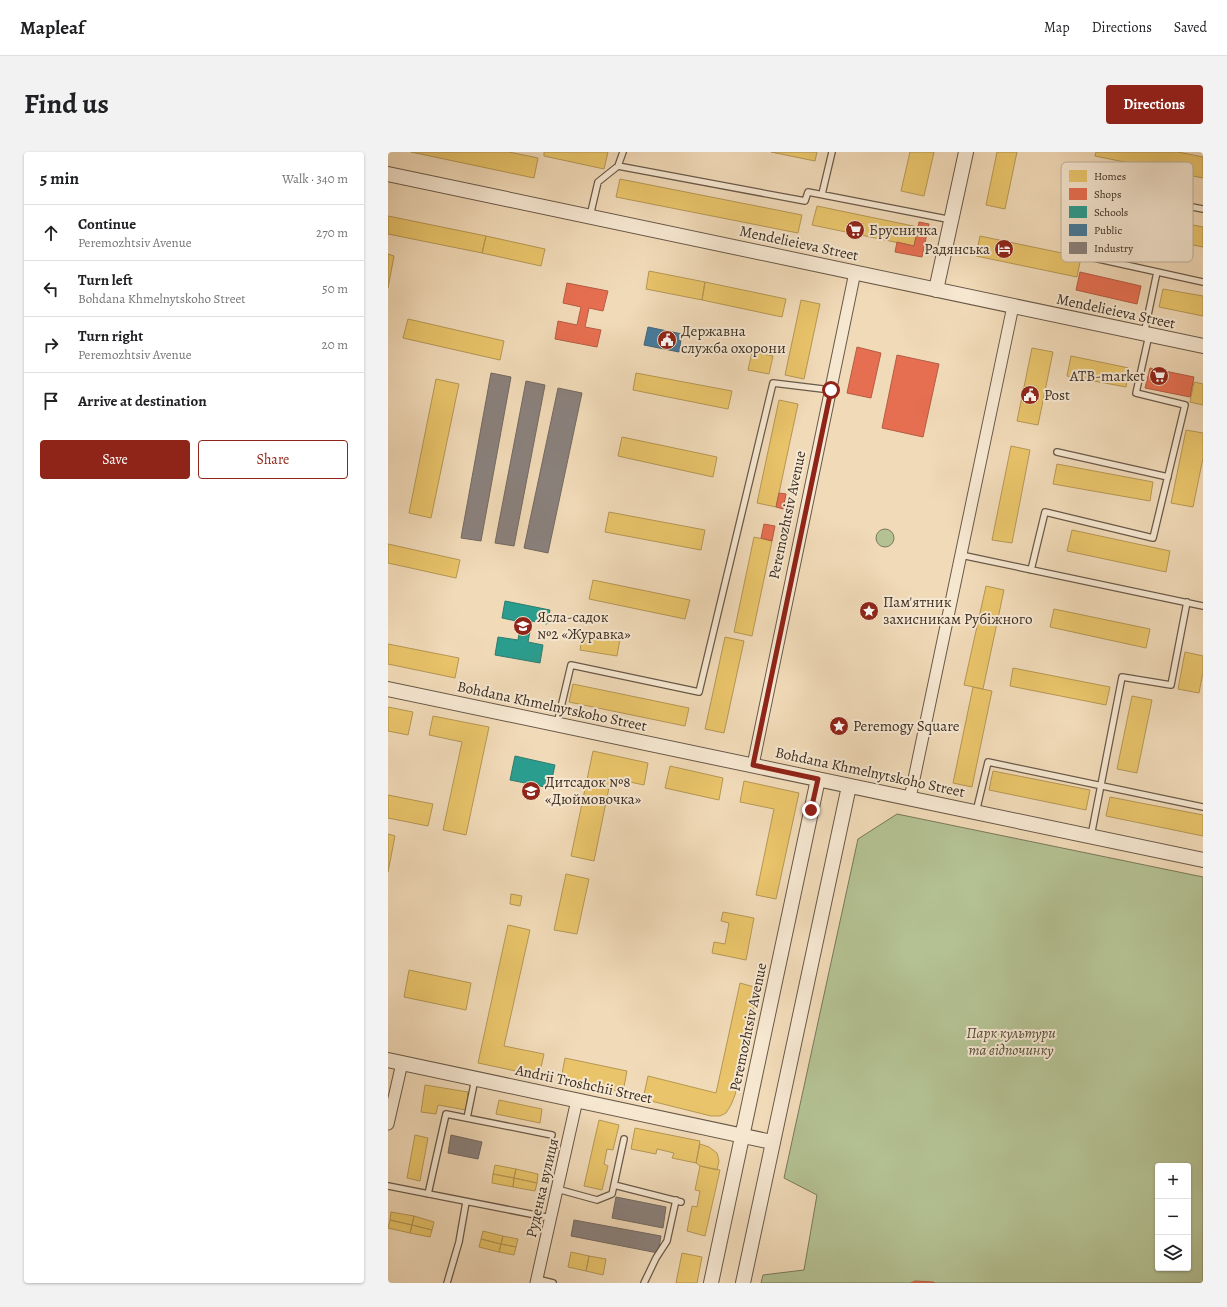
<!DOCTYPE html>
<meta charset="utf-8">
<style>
:root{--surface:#fff;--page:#f2f2f2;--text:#202124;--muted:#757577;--line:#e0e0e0;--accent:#8f2418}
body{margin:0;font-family:Alegreya,serif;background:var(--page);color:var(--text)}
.controls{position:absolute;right:12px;bottom:12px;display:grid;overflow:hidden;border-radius:4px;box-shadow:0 1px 3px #0004}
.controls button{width:36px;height:36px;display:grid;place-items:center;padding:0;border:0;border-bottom:1px solid var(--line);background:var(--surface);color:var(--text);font:20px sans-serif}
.stop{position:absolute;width:12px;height:12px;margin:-9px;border:3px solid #8f2418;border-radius:50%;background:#fff}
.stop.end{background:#8f2418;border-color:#fff;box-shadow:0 1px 4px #0008}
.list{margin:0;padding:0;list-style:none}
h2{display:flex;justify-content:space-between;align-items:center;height:52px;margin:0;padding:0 16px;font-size:17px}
h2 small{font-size:13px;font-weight:400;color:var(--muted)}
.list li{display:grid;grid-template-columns:26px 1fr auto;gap:12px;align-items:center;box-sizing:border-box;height:56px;padding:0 16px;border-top:1px solid var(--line)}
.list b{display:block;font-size:15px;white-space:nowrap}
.list p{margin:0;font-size:13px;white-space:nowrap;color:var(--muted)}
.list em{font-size:13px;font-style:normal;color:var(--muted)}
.actions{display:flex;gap:8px;padding:12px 16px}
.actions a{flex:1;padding:9px 0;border:1px solid var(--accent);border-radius:4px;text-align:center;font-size:14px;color:var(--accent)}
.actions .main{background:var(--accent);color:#fff}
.icon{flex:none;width:22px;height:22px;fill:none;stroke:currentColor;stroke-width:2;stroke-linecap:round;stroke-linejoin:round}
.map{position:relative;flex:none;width:815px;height:1131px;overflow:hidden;border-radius:4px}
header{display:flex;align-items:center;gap:24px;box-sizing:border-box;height:56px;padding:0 20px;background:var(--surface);border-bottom:1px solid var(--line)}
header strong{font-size:19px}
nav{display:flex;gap:22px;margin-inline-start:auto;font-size:14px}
.intro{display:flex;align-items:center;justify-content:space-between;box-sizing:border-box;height:96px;padding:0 24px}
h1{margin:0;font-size:28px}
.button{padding:10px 18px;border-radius:4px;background:var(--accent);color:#fff;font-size:14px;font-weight:700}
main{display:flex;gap:24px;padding:0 24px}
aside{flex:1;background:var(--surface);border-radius:4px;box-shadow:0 1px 3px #0004}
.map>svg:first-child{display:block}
.green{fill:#b4c193;stroke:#78785a;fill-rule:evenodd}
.homes{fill:#e9c46a;stroke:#b59754}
.shops{fill:#e76f51;stroke:#b45c43}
.schools{fill:#2a9d8f;stroke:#2f7c6e}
.public{fill:#457b9d;stroke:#426478}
.industry{fill:#8a817c;stroke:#736861}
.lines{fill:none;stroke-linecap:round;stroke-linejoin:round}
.service-casing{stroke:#695948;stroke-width:8}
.minor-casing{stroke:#695948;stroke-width:13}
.tertiary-casing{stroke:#695948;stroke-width:16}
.service{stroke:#f6e7d1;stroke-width:5.5}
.minor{stroke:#f6e7d1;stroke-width:11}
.tertiary{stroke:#f6e7d1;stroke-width:14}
.route{stroke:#8f2418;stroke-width:5}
.labels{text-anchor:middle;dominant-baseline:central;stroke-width:4;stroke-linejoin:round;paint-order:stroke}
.poi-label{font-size:15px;fill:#3c2e22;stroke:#f6e7d1;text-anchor:start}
.street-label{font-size:15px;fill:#3c2e22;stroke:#f6e7d1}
.park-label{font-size:15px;font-style:italic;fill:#544b39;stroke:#f6e7d1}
.key{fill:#f6e7d1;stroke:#beb09c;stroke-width:1}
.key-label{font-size:11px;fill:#3c2e22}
</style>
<header>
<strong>Mapleaf</strong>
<nav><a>Map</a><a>Directions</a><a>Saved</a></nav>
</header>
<div class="intro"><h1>Find us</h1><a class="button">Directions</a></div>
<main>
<aside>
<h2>5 min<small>Walk · 340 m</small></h2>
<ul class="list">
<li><svg class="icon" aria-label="ahead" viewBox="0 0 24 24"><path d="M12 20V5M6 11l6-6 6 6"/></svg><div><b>Continue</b><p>Peremozhtsiv Avenue</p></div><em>270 m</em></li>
<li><svg class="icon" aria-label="left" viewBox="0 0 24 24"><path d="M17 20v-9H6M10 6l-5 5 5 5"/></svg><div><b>Turn left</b><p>Bohdana Khmelnytskoho Street</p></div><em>50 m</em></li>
<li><svg class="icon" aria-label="right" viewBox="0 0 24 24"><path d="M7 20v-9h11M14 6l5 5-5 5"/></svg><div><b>Turn right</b><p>Peremozhtsiv Avenue</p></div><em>20 m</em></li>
<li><svg class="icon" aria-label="arrive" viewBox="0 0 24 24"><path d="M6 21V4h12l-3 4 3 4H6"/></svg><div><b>Arrive at destination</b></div></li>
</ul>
<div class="actions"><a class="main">Save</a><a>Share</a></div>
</aside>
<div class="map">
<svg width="815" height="1131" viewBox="0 0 815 1131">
<rect width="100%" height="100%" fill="#f1dab8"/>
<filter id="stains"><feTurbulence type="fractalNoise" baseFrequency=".005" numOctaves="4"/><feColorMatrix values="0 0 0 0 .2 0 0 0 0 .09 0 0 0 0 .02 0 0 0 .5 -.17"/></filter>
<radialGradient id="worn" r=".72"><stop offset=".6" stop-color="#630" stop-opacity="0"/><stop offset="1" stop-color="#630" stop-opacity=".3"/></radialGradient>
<path class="green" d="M488 386a9 9 0 1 1 18 0a9 9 0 1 1-18 0Z
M 509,662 L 815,725 L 815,1131 L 373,1131 L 375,1123 L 416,1118 L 429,1043 L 396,1026 L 470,687 ZM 770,1014 L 800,1014 L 800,1116 L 770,1116 Z"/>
<path class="homes" d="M 23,0 L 121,0 L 150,6 L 146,26 Z
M 156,0 L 220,0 L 216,17 L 156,4 Z
M 383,0 L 429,0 L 427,9 Z
M 522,0 L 546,0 L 536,44 L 513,39 Z
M 609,0 L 629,0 L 617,57 L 598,53 Z
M 708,0 L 790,0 L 815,5 L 815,26 L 707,4 Z
M 232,27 L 414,63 L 410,81 L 228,45 Z
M 429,54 L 530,75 L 526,94 L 424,73 Z
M 720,56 L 815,75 L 815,95 L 716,75 Z
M 0,64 L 98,84 L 94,101 L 0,82 Z
M 98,84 L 157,97 L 153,114 L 94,101 Z
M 592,84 L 693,105 L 689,125 L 588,104 Z
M 0,102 L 6,104 L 0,136 Z
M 261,119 L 317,130 L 314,148 L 258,137 Z
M 317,130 L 398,147 L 394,165 L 314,148 Z
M 775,137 L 815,144 L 815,164 L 771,155 Z
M 413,148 L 432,152 L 416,227 L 397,223 Z
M 20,167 L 116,189 L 112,208 L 15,186 Z
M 644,196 L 665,200 L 650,273 L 629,269 Z
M 364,200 L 385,204 L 381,222 L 360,218 Z
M 683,204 L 741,216 L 738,235 L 679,224 Z
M 248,221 L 344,239 L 340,257 L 245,238 Z
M 48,227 L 71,232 L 43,366 L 21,361 Z
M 806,230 L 815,232 L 815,253 L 802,250 Z
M 391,248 L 410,252 L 388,355 L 369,351 Z
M 798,278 L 815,281 L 815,306 L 805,355 L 783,351 Z
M 234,285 L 329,305 L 325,325 L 230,304 Z
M 623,294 L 642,298 L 624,391 L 604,388 Z
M 669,312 L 765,330 L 762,349 L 665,332 Z
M 221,360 L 317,378 L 313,398 L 217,380 Z
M 684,378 L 782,399 L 778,420 L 679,399 Z
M 366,385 L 384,389 L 364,484 L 346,480 Z
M 0,392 L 72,408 L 68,426 L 0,411 Z
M 205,428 L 302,448 L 297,467 L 201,447 Z
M 598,434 L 616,438 L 595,537 L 576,533 Z
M 666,457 L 762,477 L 758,496 L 662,475 Z
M 195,480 L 232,487 L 229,504 L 192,498 Z
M 337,485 L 356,489 L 336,581 L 317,577 Z
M 0,492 L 71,506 L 67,526 L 0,512 Z
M 797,500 L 815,504 L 815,520 L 811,541 L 790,537 Z
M 625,516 L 722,535 L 718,553 L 622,534 Z
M 185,532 L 301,556 L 297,574 L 181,550 Z
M 585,535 L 604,539 L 584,635 L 565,631 Z
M 744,544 L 764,548 L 749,621 L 729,617 Z
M 0,555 L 25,560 L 20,583 L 0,579 Z
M 45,564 L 101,575 L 78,683 L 55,678 L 74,590 L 41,583 Z
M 205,599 L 260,611 L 256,633 L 223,626 L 206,709 L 183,704 Z
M 282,614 L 335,626 L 331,648 L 277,636 Z
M 605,619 L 702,638 L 698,658 L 601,638 Z
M 356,629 L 411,641 L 388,747 L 368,743 L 386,657 L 352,650 Z
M 0,643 L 45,652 L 40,674 L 0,666 Z
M 722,645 L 815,663 L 815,684 L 718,664 Z
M 0,682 L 7,684 L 0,720 Z
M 178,722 L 201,727 L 189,782 L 166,778 Z
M 123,742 L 134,744 L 132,754 L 122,752 Z
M 335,760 L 366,766 L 358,808 L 324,801 L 326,790 L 337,792 L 341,771 L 333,769 Z
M 120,773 L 142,778 L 116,894 L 156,902 L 151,924 L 90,911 Z
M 21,818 L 83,831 L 78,858 L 16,845 Z
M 352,831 L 370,836 L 347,943 L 343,953 L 338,961 L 332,964 L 323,964 L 255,947 L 260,924 L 328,941 Z
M 177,906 L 239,919 L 235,940 L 173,927 Z
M 37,933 L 80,940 L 78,958 L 50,953 L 48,962 L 33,960 Z
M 111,948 L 154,957 L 152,971 L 108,962 Z
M 211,968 L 231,973 L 225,998 L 219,997 L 216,1012 L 220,1014 L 214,1038 L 196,1034 Z
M 247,976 L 312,989 L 308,1011 L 284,1006 L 286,1001 L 269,997 L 268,1002 L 243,997 Z
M 27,983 L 40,986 L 32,1029 L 19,1026 Z
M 312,992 L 321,995 L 329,1001 L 331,1009 L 329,1018 L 312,1014 L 308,1011 Z
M 107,1013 L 128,1017 L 126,1026 L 105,1022 Z
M 312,1014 L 332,1018 L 317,1084 L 299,1079 L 304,1054 L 309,1055 L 312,1039 L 307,1038 Z
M 128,1017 L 150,1022 L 149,1031 L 126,1026 Z
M 105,1022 L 126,1026 L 125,1035 L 104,1031 Z
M 126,1026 L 149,1031 L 147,1039 L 125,1035 Z
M 3,1060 L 26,1064 L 24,1073 L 2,1068 Z
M 26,1064 L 46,1070 L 44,1078 L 24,1073 Z
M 2,1068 L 24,1073 L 22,1081 L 0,1076 Z
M 24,1073 L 44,1078 L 42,1085 L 22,1081 Z
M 95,1079 L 115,1084 L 113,1092 L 93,1087 Z
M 115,1084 L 130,1087 L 128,1095 L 113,1092 Z
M 93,1087 L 113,1092 L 111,1100 L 91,1095 Z
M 113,1092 L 128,1095 L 126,1103 L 111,1100 Z
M 183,1100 L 201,1104 L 198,1119 L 180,1115 Z
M 294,1101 L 314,1105 L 309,1131 L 288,1131 Z
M 201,1104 L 218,1107 L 215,1123 L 198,1119 Z"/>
<path class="shops" d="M 531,70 L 541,72 L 534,105 L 507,100 L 509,90 L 526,94 Z
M 692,120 L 753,134 L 749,152 L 688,138 Z
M 179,131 L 220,139 L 215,159 L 201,156 L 197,175 L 213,178 L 209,195 L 167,187 L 170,169 L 189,173 L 193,155 L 175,151 Z
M 469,195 L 493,201 L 483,246 L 459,241 Z
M 509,203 L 551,212 L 535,285 L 494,276 Z
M 762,216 L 806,225 L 802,245 L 757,236 Z
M 391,341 L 398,342 L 395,357 L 388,355 Z
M 376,372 L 387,374 L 384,389 L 373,386 Z
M 527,1129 L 545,1130 L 547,1131 L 523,1131 Z"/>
<path class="schools" d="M 117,449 L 162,458 L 159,472 L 144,469 L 140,490 L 155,493 L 152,511 L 107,503 L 110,485 L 130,488 L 133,470 L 114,466 Z
M 127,604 L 167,613 L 162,636 L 122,628 Z"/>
<path class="public" d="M 260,175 L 294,182 L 291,200 L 256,193 Z"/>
<path class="industry" d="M 103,221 L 123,225 L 93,389 L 73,386 Z
M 138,229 L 157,233 L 126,394 L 107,391 Z
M 170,236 L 194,241 L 160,401 L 136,396 Z
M 63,983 L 94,990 L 90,1007 L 60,1001 Z
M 228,1045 L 278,1055 L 275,1076 L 224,1066 Z
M 186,1068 L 273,1084 L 270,1101 L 183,1084 Z"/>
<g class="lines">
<defs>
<path id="service" d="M 230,14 L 235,0
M 712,37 L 815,57
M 434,42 L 444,0
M 202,64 L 210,30 L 230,14 L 417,49 L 420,40 L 564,68
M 706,106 L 815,130
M 756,182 L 769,120
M 669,300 L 780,325
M 573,403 L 815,454
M 643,418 L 657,360 L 765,386 L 797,253 L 748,241 L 761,183
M 169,572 L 183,513 L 311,540 L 385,231 L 443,238
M 588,660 L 600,610 L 815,655
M 703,684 L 734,525 L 783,533 L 799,450
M 79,966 L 87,927
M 226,1033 L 293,1050
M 0,1034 L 163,1066
M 169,1037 L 209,1048 L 224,1042 L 236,987
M 40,1042 L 58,962 L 164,983
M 149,1127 L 165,1131
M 59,1131 L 71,1090 L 78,1050
M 256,1131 L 268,1106 L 279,1089 L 288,1048"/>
<path id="minor" d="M 365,613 L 467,120
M 522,646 L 625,154
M 0,972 L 14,911
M 148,1131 L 189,948"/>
<path id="tertiary" d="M 0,22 L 815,194
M 548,138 L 578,0
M 0,537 L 815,708
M 0,908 L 384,990
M 323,1131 L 430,627
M 355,1131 L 461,634"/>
</defs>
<use href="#service" class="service-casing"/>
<use href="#minor" class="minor-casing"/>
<use href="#tertiary" class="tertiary-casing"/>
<use href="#service" class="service"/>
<use href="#minor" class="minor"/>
<use href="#tertiary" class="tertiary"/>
</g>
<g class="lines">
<path class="route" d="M 423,658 L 430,627 L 365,613 L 443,238"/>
</g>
<defs>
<symbol id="supermarket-disc" viewBox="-11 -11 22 22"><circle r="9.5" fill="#8f2418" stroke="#f6e7d1"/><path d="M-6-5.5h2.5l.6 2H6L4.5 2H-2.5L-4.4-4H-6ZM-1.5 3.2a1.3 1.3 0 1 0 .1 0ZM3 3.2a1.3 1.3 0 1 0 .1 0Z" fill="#fff"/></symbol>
<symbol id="hotel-disc" viewBox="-11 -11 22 22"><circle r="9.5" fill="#8f2418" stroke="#f6e7d1"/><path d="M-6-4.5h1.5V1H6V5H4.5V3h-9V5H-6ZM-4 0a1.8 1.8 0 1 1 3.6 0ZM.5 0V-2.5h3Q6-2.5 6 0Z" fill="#fff"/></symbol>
<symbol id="civic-disc" viewBox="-11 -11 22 22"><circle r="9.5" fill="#8f2418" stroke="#f6e7d1"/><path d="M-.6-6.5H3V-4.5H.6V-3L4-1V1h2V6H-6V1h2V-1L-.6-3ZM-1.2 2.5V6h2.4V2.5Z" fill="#fff"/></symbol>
<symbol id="sight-disc" viewBox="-11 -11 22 22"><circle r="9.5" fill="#8f2418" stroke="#f6e7d1"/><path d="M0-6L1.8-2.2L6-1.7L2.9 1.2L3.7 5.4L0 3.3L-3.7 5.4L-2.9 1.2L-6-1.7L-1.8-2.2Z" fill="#fff"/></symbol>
<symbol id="school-disc" viewBox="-11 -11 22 22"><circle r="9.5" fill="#8f2418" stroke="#f6e7d1"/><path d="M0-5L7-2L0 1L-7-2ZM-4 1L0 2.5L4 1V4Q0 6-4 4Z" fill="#fff"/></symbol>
</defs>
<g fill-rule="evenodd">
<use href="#supermarket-disc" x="456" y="67" width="22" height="22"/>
<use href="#hotel-disc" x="605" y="86" width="22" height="22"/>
<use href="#civic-disc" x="268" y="177" width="22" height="22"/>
<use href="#supermarket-disc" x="760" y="213" width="22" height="22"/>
<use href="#civic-disc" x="631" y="232" width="22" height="22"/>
<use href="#sight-disc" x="470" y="448" width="22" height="22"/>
<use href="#school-disc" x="124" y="463" width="22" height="22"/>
<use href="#sight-disc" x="440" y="563" width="22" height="22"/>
<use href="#school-disc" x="132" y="628" width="22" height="22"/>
</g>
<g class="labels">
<g class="poi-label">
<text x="481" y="78">Брусничка</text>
<text x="602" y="97" text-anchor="end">Радянська</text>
<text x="293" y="179">Державна<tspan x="293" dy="17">служба охорони</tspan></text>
<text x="757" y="224" text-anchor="end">ATB-market</text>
<text x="656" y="243">Post</text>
<text x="495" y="450">Пам'ятник<tspan x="495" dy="17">захисникам Рубіжного</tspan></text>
<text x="149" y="465">Ясла-садок<tspan x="149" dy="17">№2 «Журавка»</tspan></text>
<text x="465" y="574">Peremogy Square</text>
<text x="157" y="630">Дитсадок №8<tspan x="157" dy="17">«Дюймовочка»</tspan></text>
</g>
<g class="street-label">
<text transform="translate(411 91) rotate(12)">Mendelieieva Street</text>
<text transform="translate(728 159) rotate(12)">Mendelieieva Street</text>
<text transform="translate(399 363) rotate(-78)">Peremozhtsiv Avenue</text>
<text transform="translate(164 554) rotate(12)">Bohdana Khmelnytskoho Street</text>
<text transform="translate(482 620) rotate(12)">Bohdana Khmelnytskoho Street</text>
<text transform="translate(360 875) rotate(-78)">Peremozhtsiv Avenue</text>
<text transform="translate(196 932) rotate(12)">Andrii Troshchii Street</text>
<text transform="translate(154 1036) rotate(-77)">Руденка вулиця</text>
</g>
<g class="park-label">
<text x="623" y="881">Парк культури<tspan x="623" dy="17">та відпочинку</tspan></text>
</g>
</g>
<rect x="673" y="10" width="132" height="100" rx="6" class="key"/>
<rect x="681" y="18" width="18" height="12" fill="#e9c46a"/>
<rect x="681" y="36" width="18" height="12" fill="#e76f51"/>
<rect x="681" y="54" width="18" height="12" fill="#2a9d8f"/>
<rect x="681" y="72" width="18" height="12" fill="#457b9d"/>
<rect x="681" y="90" width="18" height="12" fill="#8a817c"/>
<g class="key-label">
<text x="706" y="28">Homes</text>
<text x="706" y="46">Shops</text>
<text x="706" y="64">Schools</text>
<text x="706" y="82">Public</text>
<text x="706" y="100">Industry</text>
</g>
<rect width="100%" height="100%" filter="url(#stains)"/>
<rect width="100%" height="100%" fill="url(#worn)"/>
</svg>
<div class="controls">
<button>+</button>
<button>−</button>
<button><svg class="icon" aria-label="layers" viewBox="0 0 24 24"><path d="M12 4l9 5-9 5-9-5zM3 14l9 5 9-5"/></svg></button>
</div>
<div class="stop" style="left:443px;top:238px"></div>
<div class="stop end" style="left:423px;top:658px"></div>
</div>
</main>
